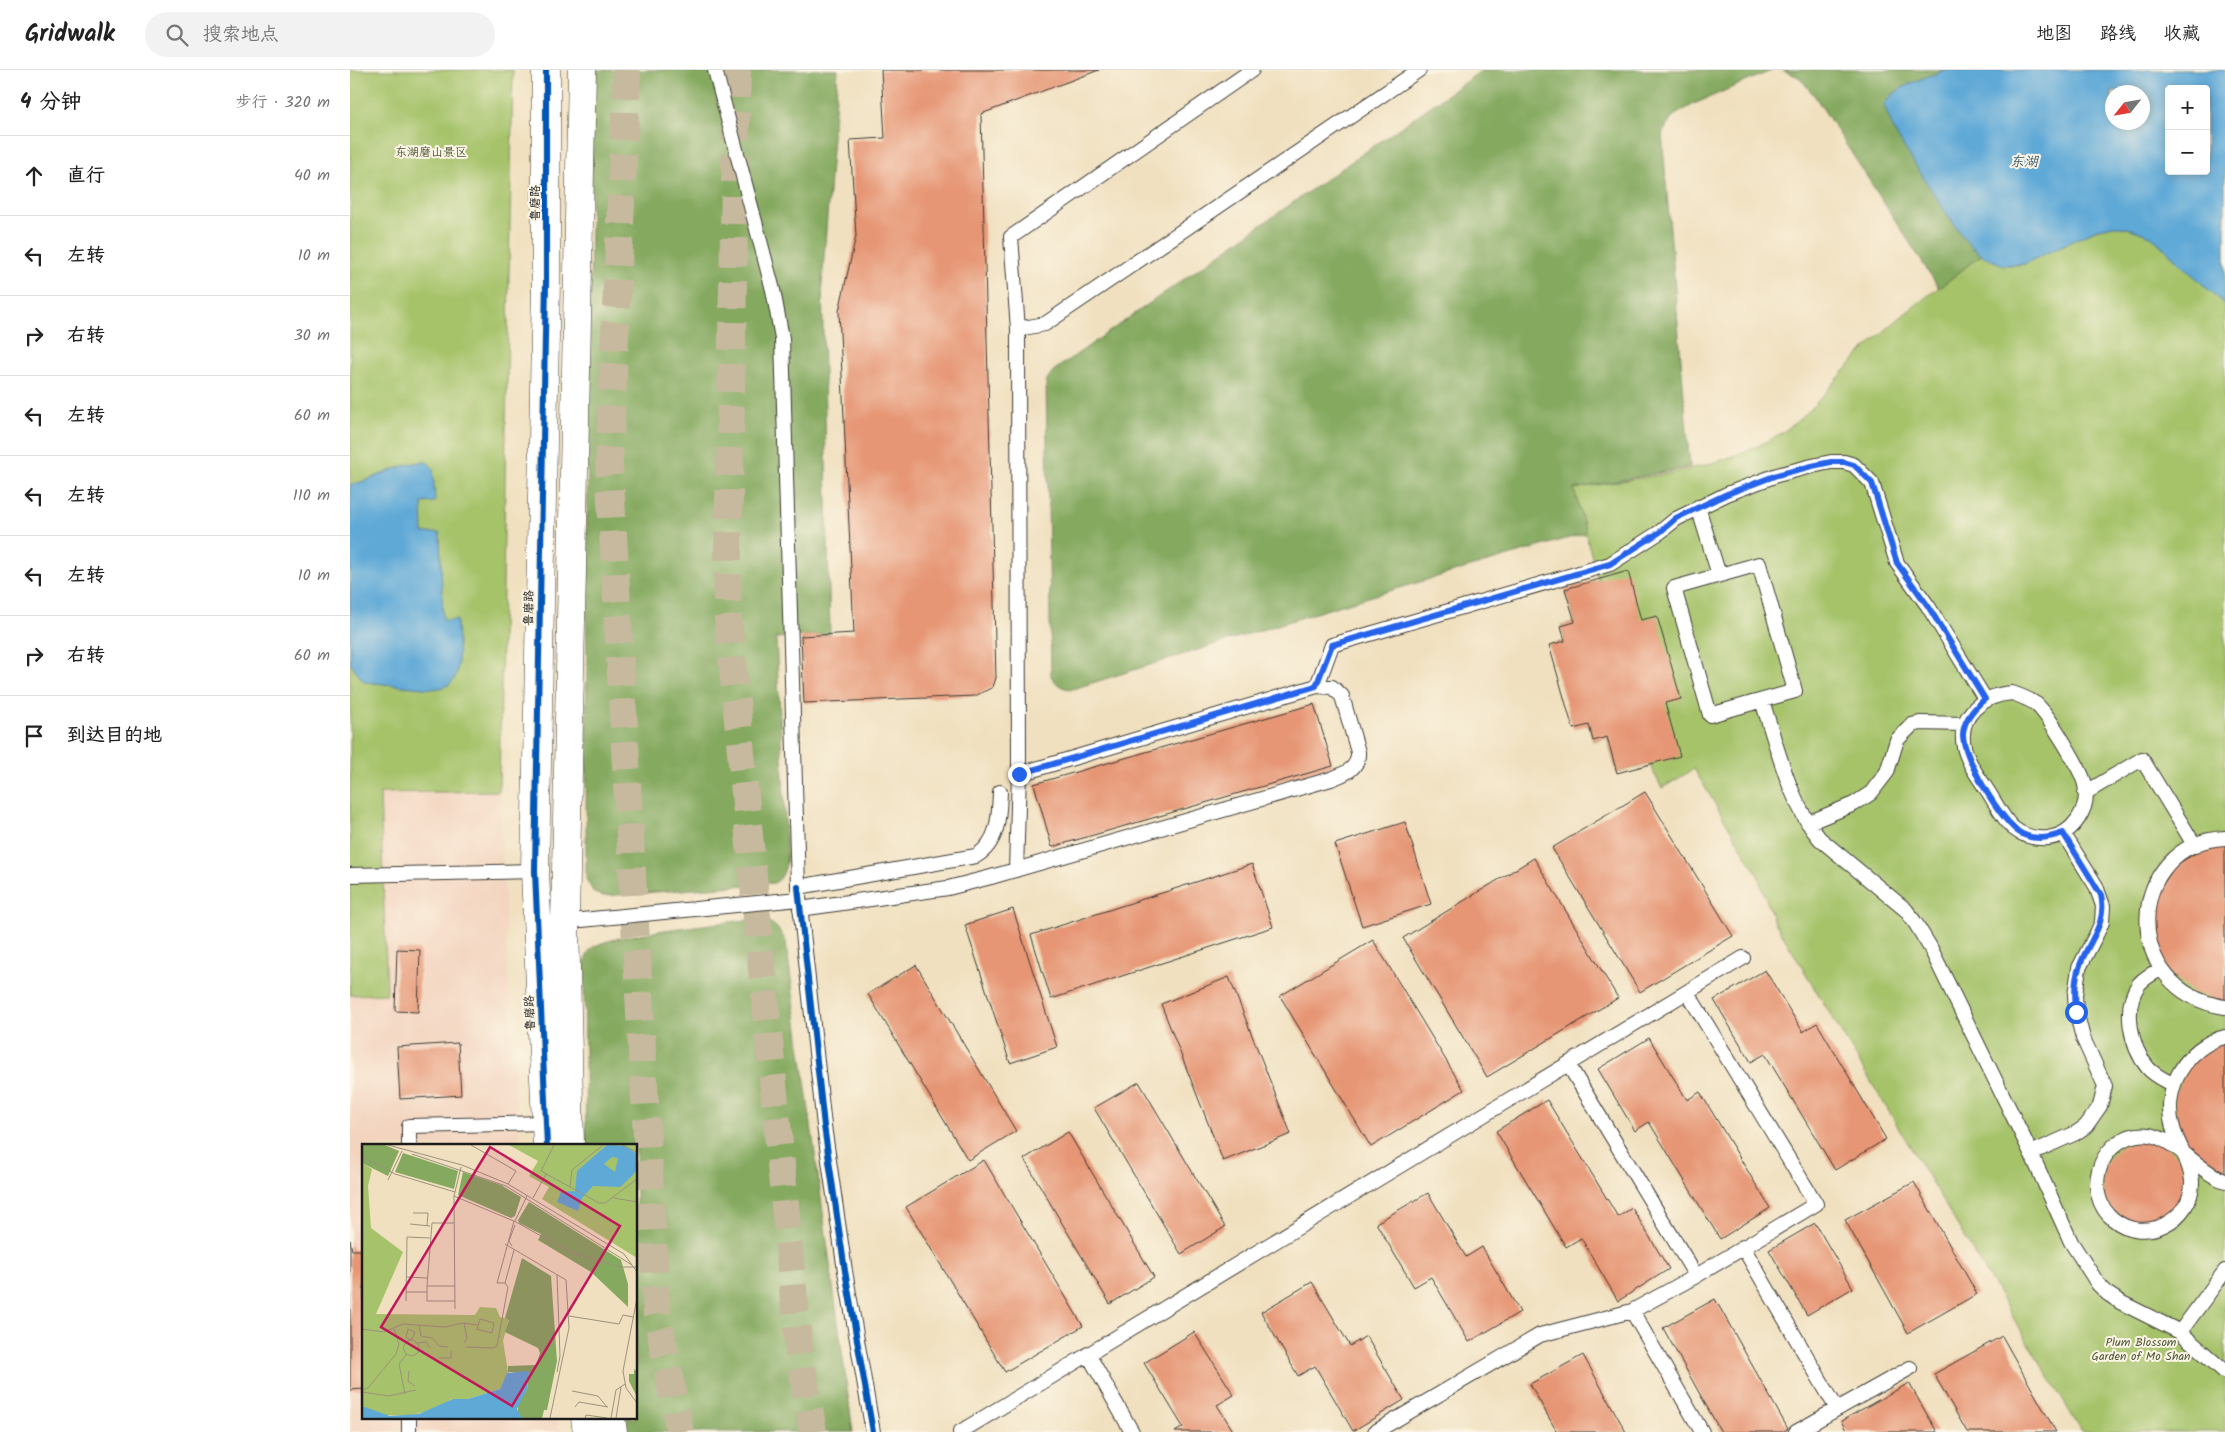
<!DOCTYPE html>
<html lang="zh">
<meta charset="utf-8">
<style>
:root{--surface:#fff;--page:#f2f2f2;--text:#222;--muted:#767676;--line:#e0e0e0}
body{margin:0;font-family:Kalam,"LXGW WenKai TC",sans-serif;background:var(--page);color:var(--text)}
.controls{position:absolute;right:15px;top:15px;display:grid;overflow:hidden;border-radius:5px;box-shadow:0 2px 8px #0003}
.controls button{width:45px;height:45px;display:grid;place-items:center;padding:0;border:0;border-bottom:1px solid var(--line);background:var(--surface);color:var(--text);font:25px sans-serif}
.compass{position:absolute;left:1755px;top:15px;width:45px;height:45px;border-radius:50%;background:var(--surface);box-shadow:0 2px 8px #0003;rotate:239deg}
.stop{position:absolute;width:15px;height:15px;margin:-11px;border:4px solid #2563eb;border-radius:50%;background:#fff}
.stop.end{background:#2563eb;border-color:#fff;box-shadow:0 1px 5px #0008}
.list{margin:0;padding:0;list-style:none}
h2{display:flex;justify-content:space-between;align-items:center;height:65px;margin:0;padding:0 20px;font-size:21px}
h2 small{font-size:16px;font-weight:400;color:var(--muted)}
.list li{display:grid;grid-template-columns:32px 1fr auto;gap:15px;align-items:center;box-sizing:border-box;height:80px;padding:0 20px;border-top:1px solid var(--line)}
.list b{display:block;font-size:19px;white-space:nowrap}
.list em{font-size:16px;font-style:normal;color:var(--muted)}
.icon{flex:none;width:28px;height:28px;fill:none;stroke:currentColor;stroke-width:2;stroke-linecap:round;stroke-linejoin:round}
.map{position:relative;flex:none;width:1875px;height:1362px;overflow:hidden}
header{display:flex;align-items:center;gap:30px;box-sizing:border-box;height:70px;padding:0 25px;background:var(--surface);border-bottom:1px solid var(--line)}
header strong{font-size:24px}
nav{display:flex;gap:28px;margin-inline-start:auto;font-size:18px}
.search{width:350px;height:45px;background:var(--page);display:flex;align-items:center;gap:12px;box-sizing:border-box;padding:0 18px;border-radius:28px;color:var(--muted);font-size:19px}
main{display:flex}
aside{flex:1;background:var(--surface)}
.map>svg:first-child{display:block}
.built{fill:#f3d4bf}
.green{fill:#a6c36b;stroke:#617044}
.forest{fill:#84a95f;stroke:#50623e}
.water{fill:#5fa9d7;stroke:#3e627a;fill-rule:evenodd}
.building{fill:#e69674}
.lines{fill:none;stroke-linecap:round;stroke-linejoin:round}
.trunk-tunnel{stroke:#c6b99e;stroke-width:28;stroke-dasharray:28 14;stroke-linecap:butt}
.service-casing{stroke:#3c3934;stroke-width:16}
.minor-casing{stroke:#3c3934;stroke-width:29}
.service{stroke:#fff;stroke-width:14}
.minor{stroke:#fff;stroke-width:28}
.cycleway-casing{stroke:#fcf5e5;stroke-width:9}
.cycleway{stroke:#0057b8;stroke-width:6}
.route{stroke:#2563eb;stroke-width:6}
.labels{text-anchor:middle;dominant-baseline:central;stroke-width:4;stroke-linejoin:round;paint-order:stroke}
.park-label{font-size:12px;fill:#4c5638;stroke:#fcf5e5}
.street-label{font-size:12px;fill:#1c1c1c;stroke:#fcf5e5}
.water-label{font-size:14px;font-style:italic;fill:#3a5b70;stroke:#fcf5e5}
.inset-road{fill:none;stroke:#9b927e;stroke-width:1}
.view{fill:#c2185b;fill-opacity:0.15;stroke:#c2185b;stroke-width:2.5}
.inset-edge{fill:none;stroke:#1c1c1c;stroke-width:2.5}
</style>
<header>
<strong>Gridwalk</strong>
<div class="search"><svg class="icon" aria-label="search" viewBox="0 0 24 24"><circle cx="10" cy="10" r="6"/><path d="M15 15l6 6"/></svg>搜索地点</div>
<nav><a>地图</a><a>路线</a><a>收藏</a></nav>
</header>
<main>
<aside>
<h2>4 分钟<small>步行 · 320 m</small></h2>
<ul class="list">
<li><svg class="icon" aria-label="ahead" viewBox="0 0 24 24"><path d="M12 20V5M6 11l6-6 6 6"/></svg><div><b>直行</b></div><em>40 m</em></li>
<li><svg class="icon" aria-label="left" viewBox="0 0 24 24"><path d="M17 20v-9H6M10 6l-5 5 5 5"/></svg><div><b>左转</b></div><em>10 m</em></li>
<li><svg class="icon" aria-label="right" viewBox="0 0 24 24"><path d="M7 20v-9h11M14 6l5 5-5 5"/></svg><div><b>右转</b></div><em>30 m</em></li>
<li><svg class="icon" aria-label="left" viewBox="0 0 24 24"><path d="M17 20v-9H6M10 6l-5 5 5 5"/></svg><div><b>左转</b></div><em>60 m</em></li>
<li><svg class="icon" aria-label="left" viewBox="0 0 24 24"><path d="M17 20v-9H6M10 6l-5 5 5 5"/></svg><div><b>左转</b></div><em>110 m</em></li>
<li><svg class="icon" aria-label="left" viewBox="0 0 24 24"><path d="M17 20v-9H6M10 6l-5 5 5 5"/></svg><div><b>左转</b></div><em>10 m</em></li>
<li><svg class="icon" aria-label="right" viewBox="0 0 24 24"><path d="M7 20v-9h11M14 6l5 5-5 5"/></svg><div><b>右转</b></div><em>60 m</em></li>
<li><svg class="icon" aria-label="arrive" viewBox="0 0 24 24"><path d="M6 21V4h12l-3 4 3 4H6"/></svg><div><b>到达目的地</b></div></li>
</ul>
</aside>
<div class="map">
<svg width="1875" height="1362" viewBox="0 0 1875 1362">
<rect width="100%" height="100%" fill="#fcf5e5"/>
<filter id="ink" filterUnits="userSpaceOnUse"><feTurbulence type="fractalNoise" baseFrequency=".02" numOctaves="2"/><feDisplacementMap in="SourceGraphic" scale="10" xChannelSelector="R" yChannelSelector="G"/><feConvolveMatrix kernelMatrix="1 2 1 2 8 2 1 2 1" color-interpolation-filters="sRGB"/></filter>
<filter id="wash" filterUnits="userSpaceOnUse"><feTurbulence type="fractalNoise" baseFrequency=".0096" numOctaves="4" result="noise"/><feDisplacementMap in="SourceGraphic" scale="20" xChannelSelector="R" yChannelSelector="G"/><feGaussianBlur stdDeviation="1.12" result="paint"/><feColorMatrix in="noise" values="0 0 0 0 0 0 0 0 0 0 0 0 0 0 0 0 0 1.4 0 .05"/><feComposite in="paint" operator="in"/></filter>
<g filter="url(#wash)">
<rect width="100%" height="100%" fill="#f0e0bf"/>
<path class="built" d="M 149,721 L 164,1017 L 171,1076 L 14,1076 L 14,1348 L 208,1348 L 210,1362 L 0,1362 L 0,925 L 37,923 L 30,723 Z"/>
<path class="green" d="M 0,0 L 163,0 L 149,721 L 30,723 L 37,924 L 0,925 Z
M 1762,155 L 1781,159 L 1801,166 L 1875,235 L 1875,1362 L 1732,1362 L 1423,849 L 1407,803 L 1344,699 L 1312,718 L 1299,694 L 1267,703 L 1257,667 L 1243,671 L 1239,655 L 1199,575 L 1215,571 L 1211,556 L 1225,552 L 1215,519 L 1248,510 L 1224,419 C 1288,407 1363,402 1421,369 C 1459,349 1483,311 1513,281 C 1549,245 1592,216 1631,185 C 1645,193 1658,197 1674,194 L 1745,160 Z"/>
<path class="forest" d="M 243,0 L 488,0 L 472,214 L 480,564 L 426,568 L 437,788 C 435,798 434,808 424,813 L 253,826 L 244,823 L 236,809 L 237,458 Z
M 1132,0 L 1423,0 L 1344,34 L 1323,46 L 1312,64 L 1340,397 L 1224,419 L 1236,463 L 985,537 L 723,619 C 712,619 707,615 701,606 L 696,311 L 703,301 Z
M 1432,0 L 1595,0 L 1552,19 L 1618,173 L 1631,185 L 1589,218 L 1464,25 L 1449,7 Z
M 405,849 C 422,850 428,857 436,872 L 503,1362 L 279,1362 L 276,1348 L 286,1348 L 286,1076 L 236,1076 L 234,895 C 236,889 237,883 242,878 C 261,863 375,853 405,849 Z"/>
<path class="water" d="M 1595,0 L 1875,0 L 1875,235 L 1801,166 L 1781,159 L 1762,155 L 1745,160 L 1674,194 L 1653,195 L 1631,185 L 1618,173 L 1596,143 L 1545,63 L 1534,35 C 1546,15 1575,8 1595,0 ZM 1819,19 L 1856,19 L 1856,101 L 1819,101 ZM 1762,22 L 1792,22 L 1792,52 L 1762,52 Z
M 69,392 L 77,392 L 83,398 L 85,432 L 72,433 L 73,463 L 90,463 L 93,550 L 107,550 C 107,564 112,603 102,612 C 97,617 90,618 83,619 L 14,612 L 0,593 L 0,415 C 24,410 45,396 69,392 Z"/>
<g id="blocks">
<path class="building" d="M 531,0 L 749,0 L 631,44 L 646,608 L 643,617 L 625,626 L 454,633 L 451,566 L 504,563 L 489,241 L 506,166 L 500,70 L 535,68 Z
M 1278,501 L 1291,550 L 1307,546 L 1331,629 L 1315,633 L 1330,686 L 1267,703 L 1257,667 L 1243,671 L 1239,655 L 1223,659 L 1199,575 L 1215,571 L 1211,556 L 1225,552 L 1215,519 Z
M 964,634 L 983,696 L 702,777 L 684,714 Z
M 1295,722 L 1383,866 L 1290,922 L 1202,778 Z
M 1055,752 L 1081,834 L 1012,856 L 985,774 Z
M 1875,773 L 1875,932 L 1844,923 L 1818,902 L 1809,888 L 1801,855 L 1807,823 L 1826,795 L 1854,778 Z
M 1184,788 L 1268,928 L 1137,1007 L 1053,868 Z
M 902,794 L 923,857 L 701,929 L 681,865 Z
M 663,839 L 707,977 L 660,993 L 615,855 Z
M 1023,870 L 1114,1020 L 1021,1077 L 930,926 Z
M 47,879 L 70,880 L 68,942 L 45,941 Z
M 566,895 L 666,1061 L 618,1090 L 518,924 Z
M 1415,900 L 1453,962 L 1467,953 L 1536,1069 L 1485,1100 L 1415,984 L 1401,992 L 1364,930 Z
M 879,907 L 941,1064 L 873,1091 L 811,934 Z
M 1299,968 L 1337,1030 L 1350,1022 L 1420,1138 L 1370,1169 L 1299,1052 L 1285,1061 L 1248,999 Z
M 1875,970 L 1875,1109 L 1848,1094 L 1830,1071 L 1823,1026 L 1844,986 Z
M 108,973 L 111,1025 L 50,1029 L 47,977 Z
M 789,1012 L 875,1157 L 831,1184 L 744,1038 Z
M 1197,1030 L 1268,1147 L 1282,1138 L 1319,1199 L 1268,1231 L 1231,1168 L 1216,1177 L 1146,1061 Z
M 718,1062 L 804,1207 L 760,1234 L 674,1089 Z
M1752 1112a42 42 0 1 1 84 0a42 42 0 1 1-84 0Z
M 634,1090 L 733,1256 L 655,1302 L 556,1137 Z
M 1564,1112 L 1627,1224 L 1558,1263 L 1495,1150 Z
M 1078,1123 L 1116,1187 L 1132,1177 L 1170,1242 L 1119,1272 L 1081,1207 L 1064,1217 L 1026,1153 Z
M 1465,1153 L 1503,1218 L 1457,1245 L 1419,1180 Z
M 0,1170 L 2,1180 L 14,1180 L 14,1319 L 0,1320 Z
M 962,1212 L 1000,1276 L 1016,1266 L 1054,1330 L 1003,1361 L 965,1296 L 948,1306 L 911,1242 Z
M 1365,1229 L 1438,1359 L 1433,1362 L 1371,1362 L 1313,1258 Z
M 844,1262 L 884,1325 L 867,1335 L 884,1362 L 825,1362 L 833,1357 L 794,1293 Z
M 1652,1266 L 1706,1362 L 1617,1362 L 1584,1304 Z
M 1233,1285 L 1276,1362 L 1207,1362 L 1180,1314 Z
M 1559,1313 L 1587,1362 L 1497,1362 L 1491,1351 Z"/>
</g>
</g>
<g filter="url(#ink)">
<use href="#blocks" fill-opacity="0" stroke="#3c3934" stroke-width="1"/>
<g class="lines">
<path class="trunk-tunnel" d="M 277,0 L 259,393 L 307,1244 L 330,1362
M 387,0 L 377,538 L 449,1280 L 463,1362"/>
<defs>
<path id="service" d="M 365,0 L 423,220 L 432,268 L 448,817 L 474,1056 L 495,1201 L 523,1362
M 668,259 L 695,254 L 1069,0
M 1348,437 L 1369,505
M 1409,494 L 1445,621 L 1360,645 L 1324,518 Z
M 967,616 L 982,575 L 1260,494 L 1310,462 L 1326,449 L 1377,424 L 1427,405 L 1462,396 L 1481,392 L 1494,392 L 1504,395 L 1522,413 L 1547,493 L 1578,536 L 1635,629
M 1662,623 C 1671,626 1679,629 1686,634 C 1698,644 1732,700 1735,715 C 1740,739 1723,765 1698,768 C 1685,769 1673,766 1663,758 C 1653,749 1646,734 1639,723 C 1630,709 1618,694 1614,677 C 1607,645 1633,625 1662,623 Z
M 1412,631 C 1427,675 1439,733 1470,769 L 1556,840 L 1566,854 L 1580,877 L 1681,1083 L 1721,1172 L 1748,1214 L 1758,1224 L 1770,1232 L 1830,1262 L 1875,1302
M 1735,723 L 1792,689 L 1845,776
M 1458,753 L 1504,734 L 1521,723 L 1537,702 L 1547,670 L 1562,655 L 1570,653 L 1615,654
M 1875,768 C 1775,773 1768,921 1875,937
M 666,800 L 669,704 L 668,259 L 661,167 L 902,0
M 0,805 L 185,801
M 448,817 L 626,786 C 649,772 649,746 650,722
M 450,839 L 598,818 L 641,807 L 981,709 C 994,704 1009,699 1008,682 L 992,626 L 982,617 L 967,616 L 669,704
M 211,852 L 449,829
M 1811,899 C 1803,903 1795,907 1789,914 C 1772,937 1781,978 1798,998 C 1805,1006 1815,1010 1824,1015
M 1875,967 C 1836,976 1811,1020 1823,1058 C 1828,1076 1841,1092 1842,1111 C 1843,1151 1794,1175 1763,1149 C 1733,1124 1748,1071 1787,1065 C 1821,1060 1844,1100 1875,1111
M 1218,994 L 1346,1206
M 59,1076 L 59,1056 L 195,1053
M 1681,1083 L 1726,1063 L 1736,1056 L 1750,1036 L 1755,1016 L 1733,968 L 1726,941 L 1725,925 L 1729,898 L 1747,863 L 1752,852 L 1753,836 L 1746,816 L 1713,763
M 1393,1177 L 1487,1339
M 1282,1241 L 1352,1362
M 1830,1262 L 1875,1201
M 738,1284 L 782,1362
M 59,1348 L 59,1362
M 610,1362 L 1393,888
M 1025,1362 L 1190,1265 L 1282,1241 L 1346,1206 L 1466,1134 L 1337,922
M 1446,1362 L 1560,1298"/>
<path id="minor" d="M 196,0 L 196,212 L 185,801 L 197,1076
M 220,1076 L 215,851 L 232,0
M 235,1348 L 237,1362
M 261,1348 L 263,1362"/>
</defs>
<use href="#service" class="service-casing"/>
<use href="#minor" class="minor-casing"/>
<use href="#service" class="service"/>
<use href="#minor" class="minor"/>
<defs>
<path id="cycleway" d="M 196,0 L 196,212 L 185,801 L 197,1076
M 448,817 L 474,1056 L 495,1201 L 523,1362"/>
</defs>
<use href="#cycleway" class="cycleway-casing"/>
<use href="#cycleway" class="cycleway"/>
</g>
</g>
<g class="lines" filter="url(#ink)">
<path class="route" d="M 669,704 L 966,616 L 982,575 L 1260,494 L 1310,462 L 1326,448 L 1377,424 L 1427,405 L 1462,396 L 1481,392 L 1494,392 L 1504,395 L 1522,413 L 1547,493 L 1578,536 L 1635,629 C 1624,638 1614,649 1613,664 C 1612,686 1652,754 1672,764 C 1686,771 1700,768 1713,763 L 1751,825 C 1758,855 1737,872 1729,898 C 1724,912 1725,927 1726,942"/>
</g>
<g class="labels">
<g class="park-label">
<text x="81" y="82">东湖磨山景区</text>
<text x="1791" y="1272">Plum Blossom<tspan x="1791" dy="14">Garden of Mo Shan</tspan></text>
</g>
<g class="street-label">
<text transform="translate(185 133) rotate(-90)">鲁磨路</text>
<text transform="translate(179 538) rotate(-89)">鲁磨路</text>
<text transform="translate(180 943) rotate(-92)">鲁磨路</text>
</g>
<g class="water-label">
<text x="1674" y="92">东湖</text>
</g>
</g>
<g transform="translate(12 1074)">
<rect width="275" height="275" fill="#f0e0bf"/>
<path d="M 147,1 L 275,1 L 275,114 L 180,55 L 187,43 L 167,32 L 176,17 ZM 0,19 L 10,25 L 6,42 L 9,84 L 41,108 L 14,170 L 113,171 L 118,163 L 134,164 L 138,173 L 147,175 L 141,197 L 146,228 L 138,245 L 106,255 L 90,255 L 74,265 L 47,272 L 20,271 L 0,262 Z" fill="#a6c36b"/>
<path d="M 0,1 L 23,1 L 37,7 L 26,32 L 0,19 ZM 41,9 L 96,27 L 92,45 L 33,28 ZM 101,28 L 139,41 L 159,53 L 153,72 L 149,74 L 96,51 ZM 167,58 L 259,116 L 266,140 L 266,163 L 229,128 L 176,96 L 179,90 L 157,79 L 156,76 ZM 160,114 L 189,132 L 195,217 L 185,266 L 182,266 L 180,274 L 160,274 L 156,269 L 156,261 L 165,245 L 167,228 L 146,228 L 146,222 L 174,221 L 178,209 L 176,204 L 143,188 L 147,176 L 143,174 ZM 272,225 L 275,228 L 275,253 L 267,237 L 267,230 L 272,230 Z" fill="#84a95f"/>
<path d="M 245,1 L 263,2 L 275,10 L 275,25 L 271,31 L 258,43 L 231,42 L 220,54 L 216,67 L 195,58 L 199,48 L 213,47 L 215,27 ZM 250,13 L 256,14 L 253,28 L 242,20 ZM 163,227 L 167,228 L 165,245 L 155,265 L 160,274 L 0,274 L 0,262 L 28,272 L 57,270 L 91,255 L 106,255 L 138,245 L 145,229 Z" fill="#5fa9d7" fill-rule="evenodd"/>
<path class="inset-road" d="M 26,1 L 100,21 L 146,40 L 262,110 L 275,128M 109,1 L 154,27 L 146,40M 192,1 L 179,27 L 237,59 L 243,59 L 275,35M 260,1 L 275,8M 50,10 L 144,42 L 270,121M 0,12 L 33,30 L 93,48M 26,36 L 40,7M 208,43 L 210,26 L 241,1M 92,52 L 154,78 L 208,108 L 257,123 L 275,123M 171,54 L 184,30M 252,54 L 275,58M 51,69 L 66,69 L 65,82M 152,77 L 135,139 L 143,139 L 152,106M 153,77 L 165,52M 92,79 L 70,79 L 65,142 L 65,157 L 93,157M 48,80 L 68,82M 143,100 L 204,136 L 207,184 L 188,274M 150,102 L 147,97 L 153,81M 195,131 L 198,212 L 195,228M 44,133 L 65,134M 65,142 L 93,142M 44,148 L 65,148M 275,154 L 261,227 L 264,244 L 275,259M 44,157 L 45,93 L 68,94M 93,165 L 92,52 L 99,23M 207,172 L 257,180 L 261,171 L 271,173M 118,175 L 132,179 L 130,189 L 115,185 ZM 102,179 L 105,194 L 102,199M 57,181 L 59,192 L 70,194 L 77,202 L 86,203M 0,185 L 22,188 L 41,180 L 83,183 L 101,179 L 116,181M 50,195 L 53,188 L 46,185 L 44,193 L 46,195 L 47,195 L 48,196 L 52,196 L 53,197 L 57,202 L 56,209 L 50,212 L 44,210 L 41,204 L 44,198 L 47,196 L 48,196 L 50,195M 56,199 L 64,198 L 68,204M 104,203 L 131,204 L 135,202 L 146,143 L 143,139M 77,214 L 89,214 L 89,207M 47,227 L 46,237 L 53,242M 0,246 L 6,244 L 34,210 L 37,200 L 32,185M 210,247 L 236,252 L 245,263M 0,248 L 27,252 L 54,246M 43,250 L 37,220 L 44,211M 213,263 L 217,258 L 246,263M 223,274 L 224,271 L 245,274M 249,274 L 254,246 L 263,240M 254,274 L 259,243"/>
<path class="view" d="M 128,3 L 258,82 L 150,262 L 19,183 Z"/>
<rect width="275" height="275" class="inset-edge"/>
</g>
</svg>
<div class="controls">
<button>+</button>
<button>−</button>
</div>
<svg class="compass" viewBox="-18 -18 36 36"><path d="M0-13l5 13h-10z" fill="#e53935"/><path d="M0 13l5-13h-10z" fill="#767676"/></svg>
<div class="stop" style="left:1726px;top:942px"></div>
<div class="stop end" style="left:669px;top:704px"></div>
</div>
</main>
